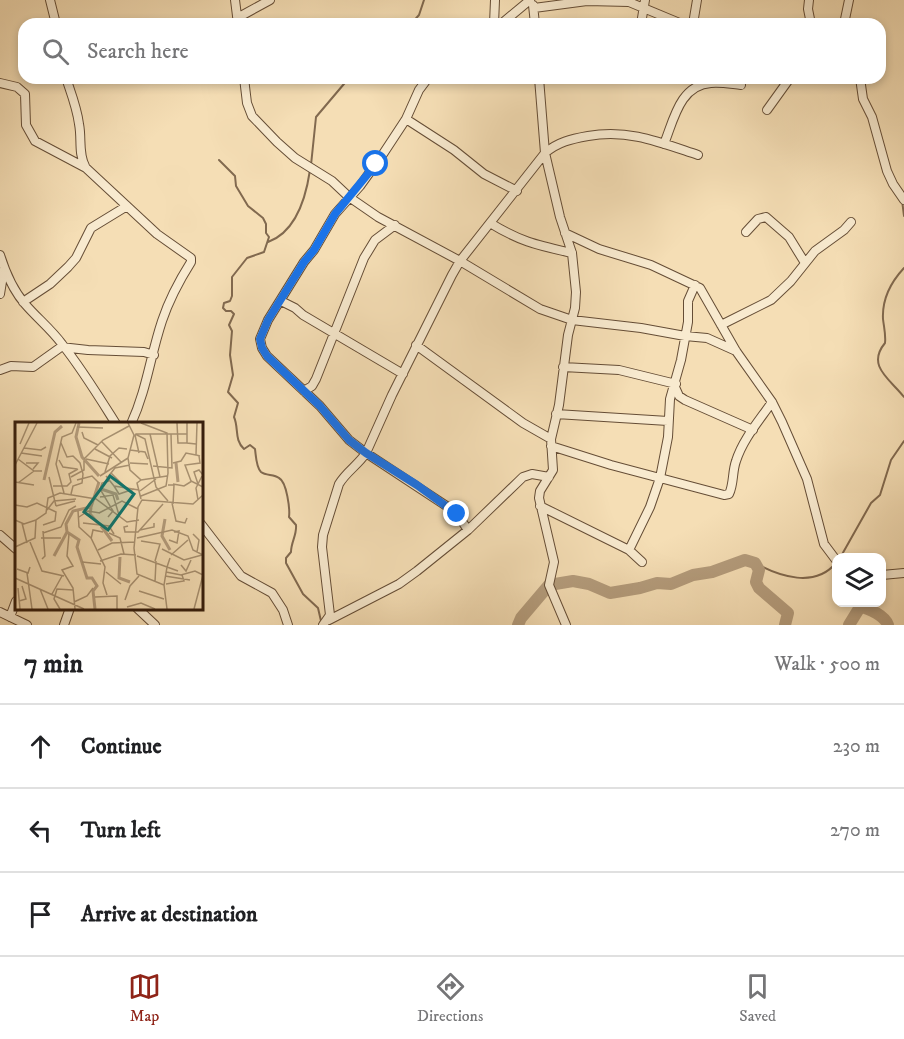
<!DOCTYPE html>
<meta charset="utf-8">
<style>
:root{--surface:#fff;--page:#f2f2f2;--text:#202124;--muted:#757577;--line:#e0e0e0;--accent:#8f2418}
body{margin:0;font-family:"IM FELL DW Pica",serif;background:var(--page);color:var(--text)}
.controls{position:absolute;right:18px;bottom:18px;display:grid;overflow:hidden;border-radius:12px;box-shadow:0 3px 9px #0003}
.controls button{width:54px;height:54px;display:grid;place-items:center;padding:0;border:0;border-bottom:2px solid var(--line);background:var(--surface);color:var(--text);font:30px sans-serif}
.stop{position:absolute;width:18px;height:18px;margin:-14px;border:4px solid #1a73e8;border-radius:50%;background:#fff}
.stop.end{background:#1a73e8;border-color:#fff;box-shadow:0 2px 6px #0008}
.list{margin:0;padding:0;list-style:none}
h2{display:flex;justify-content:space-between;align-items:center;height:78px;margin:0;padding:0 24px;font-size:26px}
h2 small{font-size:20px;font-weight:400;color:var(--muted)}
.list li{display:grid;grid-template-columns:39px 1fr auto;gap:18px;align-items:center;box-sizing:border-box;height:84px;padding:0 24px;border-top:2px solid var(--line)}
.list b{display:block;font-size:22px;white-space:nowrap}
.list em{font-size:20px;font-style:normal;color:var(--muted)}
.icon{flex:none;width:33px;height:33px;fill:none;stroke:currentColor;stroke-width:2;stroke-linecap:round;stroke-linejoin:round}
.map{position:relative;flex:none;width:904px;height:625px;overflow:hidden}
.search{position:absolute;background:var(--surface);box-shadow:0 3px 9px #0003;left:18px;right:18px;top:18px;height:66px;display:flex;align-items:center;gap:15px;box-sizing:border-box;padding:0 21px;border-radius:18px;color:var(--muted);font-size:22px}
.sheet{height:330px;background:var(--surface)}
nav{display:flex;justify-content:space-around;align-items:center;box-sizing:border-box;height:84px;border-top:2px solid var(--line);background:var(--surface);font-size:16px;color:var(--muted)}
nav a{display:grid;justify-items:center;gap:3px}
nav .on{color:var(--accent)}
.map>svg:first-child{display:block}
.lines{fill:none;stroke-linecap:round;stroke-linejoin:round}
.stream{stroke:#81694f;stroke-width:2}
.river{stroke:#b49c7c;stroke-width:12}
.street-casing{stroke:#654d36;stroke-width:10}
.street{stroke:#f8eacf;stroke-width:8}
.route{stroke:#1a73e8;stroke-width:8}
.inset-river{fill:none;stroke:#b49c7c;stroke-width:3}
.inset-road{fill:none;stroke:#a89171;stroke-width:1.5}
.view{fill:#0f766e;fill-opacity:0.15;stroke:#0f766e;stroke-width:3}
.inset-edge{fill:none;stroke:#351d0c;stroke-width:3}
</style>
<div class="map">
<svg width="904" height="625" viewBox="0 0 904 625">
<rect width="100%" height="100%" fill="#f5deb5"/>
<filter id="stains"><feTurbulence type="fractalNoise" baseFrequency=".00333" numOctaves="4"/><feColorMatrix values="0 0 0 0 .2 0 0 0 0 .09 0 0 0 0 .02 0 0 0 .5 -.17"/></filter>
<radialGradient id="worn" r=".72"><stop offset=".6" stop-color="#630" stop-opacity="0"/><stop offset="1" stop-color="#630" stop-opacity=".3"/></radialGradient>
<g class="lines">
<path class="stream" d="M 411,24 L 419,15 L 424,0
M 219,160 L 235,176 L 236,186 L 248,206 L 263,218 L 266,224 L 266,233 L 269,237 L 264,252 L 247,258 L 232,277 L 232,296 L 230,301 L 224,303 L 223,308 L 226,311 L 231,311 L 234,314 L 229,325 L 232,331 L 230,355 L 233,375 L 228,392 L 238,403 L 234,417 C 239,428 234,440 244,449 L 250,445 L 255,449 C 256,456 256,467 261,472 C 266,476 274,474 279,478 C 287,482 290,510 289,517 L 296,525 C 297,535 291,542 291,552 L 286,558 L 286,563 L 303,594 L 318,608 L 321,621 L 319,625
M 311,165 L 316,117 L 349,78
M 902,200 L 904,216
M 268,242 C 296,232 306,197 310,170
M 904,268 C 891,282 882,300 883,319 C 884,328 886,335 885,343 C 866,366 890,379 904,397
M 840,558 L 871,503 L 880,495 L 891,460 L 904,441
M 755,563 C 780,577 815,588 836,563"/>
<path class="river" d="M 518,625 L 521,618 L 549,585 L 573,581 L 589,584 L 610,593 L 640,588 L 657,583 L 671,584 L 693,575 L 712,572 L 745,560 L 755,563 L 759,570 L 756,582 L 759,588 L 788,613 L 785,625
M 849,625 L 860,607 C 869,608 885,616 888,625"/>
<defs>
<path id="street" d="M 50,0 L 56,24
M 235,0 L 238,24
M 809,0 L 808,9 L 811,24
M 533,5 L 535,24
M 534,8 L 587,1 L 629,2 L 682,24
M 239,17 L 270,0
M 494,24 L 495,0
M 501,24 L 530,0
M 641,24 L 645,0
M 693,24 L 697,0
M 844,24 L 849,0
M 66,78 C 71,93 77,108 79,124 C 82,139 78,153 85,166
M 244,78 L 247,103 L 252,116 L 277,142 L 295,158 L 332,181 L 349,197 L 378,217 L 460,261 L 540,309 L 572,320 L 641,328 L 685,336 L 707,338 L 736,351
M 428,78 L 419,90 L 406,119 L 383,154 L 360,186 L 335,214 L 314,250 L 304,262 L 268,320 L 260,339 L 262,348 L 267,356 L 320,406 L 349,440 L 366,453 L 448,507 L 457,514 L 468,530
M 539,78 L 545,153 L 560,217 L 572,253 L 576,292 L 575,308 L 568,335 L 559,405 L 551,439 L 553,470 L 540,491 L 539,498 L 554,562 L 549,585 L 566,625
M 860,78 L 863,99 L 872,117 L 887,171 L 893,184 L 904,200
M 0,83 L 17,87 L 25,94 L 26,125 L 35,141 L 86,168 L 157,234 L 191,258 L 191,262 C 179,281 169,300 162,321 C 150,357 147,389 131,424
M 767,110 L 790,78
M 406,119 L 454,150 L 484,174 L 517,191
M 664,144 C 674,119 680,85 711,83 C 721,82 731,84 741,85
M 490,223 C 521,242 537,245 572,253
M 746,232 L 758,219 L 766,217 L 789,237 L 805,263
M 565,233 L 599,249 L 651,265 L 700,288 L 736,351 L 772,402 L 782,422 L 807,479 L 824,544 L 836,560
M 0,255 C 5,271 13,290 25,304 C 37,318 51,329 62,344 C 82,369 99,397 116,424
M 0,294 L 4,269
M 281,301 L 295,308 L 303,315 L 403,374
M 23,302 L 50,284 L 68,267 L 76,258 L 91,228 L 127,206
M 721,325 L 771,300 L 791,281 L 815,251 L 844,230 L 851,222
M 416,345 L 523,423 L 551,439
M 563,367 L 619,370 L 676,384
M 0,370 L 11,366 L 33,367 L 61,347 L 88,350 L 144,352 L 154,355
M 675,387 L 679,396 L 685,400 L 753,430
M 304,391 L 312,386 L 316,379 L 364,258 L 375,240 L 395,225
M 556,414 L 668,421
M 551,446 L 611,465 L 724,495 L 729,494 C 734,484 732,472 736,461 C 743,439 759,421 772,402
M 540,506 L 629,550 L 642,562
M 201,524 L 241,576 L 272,593 L 283,610 L 288,625
M 0,535 L 16,549
M 629,550 L 650,507 L 660,478 L 668,437 L 670,399 L 681,360 L 688,322 L 688,301 L 695,285
M 882,575 L 904,573
M 137,608 L 155,625
M 0,612 L 27,625
M 10,617 L 16,601
M 329,620 L 399,584 L 417,571 L 468,530 L 523,477 L 532,474 L 549,477
M 64,625 L 70,608
M 323,625 L 330,615 L 322,547 L 323,535 L 339,484 C 346,472 358,465 366,453 L 392,395 L 452,275 L 460,261 L 545,153 C 558,142 571,139 588,136 C 629,129 659,142 698,155"/>
</defs>
<use href="#street" class="street-casing"/>
<use href="#street" class="street"/>
</g>
<g class="lines">
<path class="route" d="M 376,164 L 335,214 L 314,250 L 304,262 L 268,320 L 260,339 L 262,348 L 267,356 L 320,406 L 349,440 L 366,453 L 417,485 L 457,514"/>
</g>
<g transform="translate(15 422)">
<rect width="188" height="188" fill="#f5deb5"/>
<path class="inset-river" d="M 64,1 L 61,15 L 67,35 L 84,54M 161,41 L 163,60M 29,58 L 40,10 L 47,4M 86,67 L 101,72 L 103,78M 76,86 L 75,92 L 83,101M 150,97 L 147,114 L 155,128M 86,104 L 97,119M 39,134 L 52,110M 105,135 L 104,156 L 115,160M 80,187 L 78,169 L 82,164 L 77,156 L 72,156 L 62,125 L 64,118 L 52,110 L 51,102 L 58,89 L 76,85 L 84,60"/>
<path class="inset-road" d="M 113,1 L 119,13 L 113,36 L 115,48 L 126,58 L 122,61 L 126,77M 126,1 L 152,11 L 153,51 L 151,64 L 126,74M 162,1 L 163,21 L 172,21M 172,1 L 172,21 L 181,22M 182,1 L 181,33 L 185,34M 62,5 L 88,6M 67,10 L 69,16 L 83,23M 120,12 L 130,17 L 141,65 L 153,79M 121,12 L 172,12M 135,12 L 145,55M 120,13 L 124,31M 87,20 L 106,40M 46,21 L 52,35 L 58,34 L 65,41 L 68,52 L 67,61 L 58,64 L 56,72M 5,22 L 14,1M 9,26 L 26,28 L 31,25M 80,27 L 97,36M 115,28 L 130,30 L 133,37M 6,31 L 27,34M 184,34 L 185,41 L 170,43 L 176,59 L 188,65M 3,37 L 19,49 L 27,49M 69,37 L 88,18 L 114,4M 71,37 L 94,42M 44,38 L 48,45 L 62,47M 11,41 L 23,41 L 18,47M 115,41 L 133,42M 158,41 L 166,39 L 171,31 L 181,33M 0,43 L 22,1M 138,44 L 157,46 L 156,12M 90,50 L 95,34 L 104,26 L 112,27M 96,51 L 109,64M 85,54 L 113,36M 91,54 L 99,64 L 124,68M 34,55 L 41,84M 56,55 L 69,48 L 69,39M 92,56 L 100,46 L 115,43M 62,58 L 77,54 L 84,61M 126,58 L 152,54M 0,60 L 19,63M 3,61 L 19,49M 158,62 L 169,64 L 177,59M 183,62 L 179,50 L 184,48 L 188,53M 153,63 L 159,63 L 158,82M 38,64 L 52,64 L 56,60 L 54,52 L 63,47M 99,64 L 104,72 L 119,67M 125,69 L 141,57M 49,71 L 41,42 L 47,15 L 57,11 L 61,1M 85,75 L 98,73 L 104,93M 183,78 L 181,66 L 187,54M 157,81 L 161,99 L 170,101 L 172,96M 0,83 L 12,85 L 22,81 L 41,90 L 40,99 L 28,103M 41,84 L 60,79M 32,88 L 39,79 L 61,77M 63,89 L 64,105 L 76,116 L 90,145 L 88,161 L 92,173M 84,91 L 107,79 L 123,87M 64,95 L 73,89 L 85,91M 93,95 L 98,89 L 85,67 L 87,61 L 94,59M 0,98 L 9,102 L 21,98M 7,101 L 12,121M 68,101 L 94,104 L 99,112M 113,104 L 109,105 L 110,110 L 123,110 L 148,82M 125,108 L 139,105 L 139,101M 28,111 L 46,105 L 54,88 L 61,84M 94,111 L 105,116 L 109,132M 54,112 L 52,134 L 58,144 L 47,148 L 58,166 L 60,187M 178,112 L 184,118 L 182,130M 26,116 L 46,116M 122,116 L 157,108 L 173,114 L 178,128 L 188,133M 76,117 L 78,108 L 88,110M 154,118 L 162,121 L 164,109 L 159,110M 126,119 L 145,122 L 140,139M 15,120 L 27,149 L 49,154M 0,125 L 20,116 L 21,98 L 31,91 L 33,76 L 45,71 L 81,77 L 112,100 L 124,98M 147,127 L 169,138 L 187,133M 83,128 L 97,121 L 120,120M 156,133 L 173,118M 122,134 L 152,145 L 149,163M 155,136 L 152,145 L 163,149M 27,137 L 30,134 L 28,109M 85,139 L 106,132 L 121,133M 67,140 L 86,142M 166,143 L 171,149 L 176,138M 2,147 L 13,151 L 15,145M 91,150 L 106,162M 151,150 L 166,153 L 180,149 L 188,153M 12,151 L 17,187M 150,154 L 175,158M 0,156 L 69,187M 140,160 L 141,139M 151,162 L 169,159 L 167,153M 3,166 L 5,187M 25,167 L 33,187M 124,169 L 149,177M 37,172 L 47,154M 80,175 L 102,174 L 102,187M 110,178 L 115,164 L 124,154M 4,179 L 11,177 L 7,164M 59,180 L 72,174 L 78,166M 112,185 L 126,181 L 140,187M 45,187 L 39,177 L 42,167 L 58,168M 152,187 L 149,163 L 122,152 L 119,126 L 123,85 L 127,78 L 178,82 L 188,73M 179,187 L 188,153"/>
<path class="view" d="M 95,54 L 119,72 L 93,108 L 69,90 Z"/>
<rect width="188" height="188" class="inset-edge"/>
</g>
<rect width="100%" height="100%" filter="url(#stains)"/>
<rect width="100%" height="100%" fill="url(#worn)"/>
</svg>
<div class="controls">
<button><svg class="icon" aria-label="layers" viewBox="0 0 24 24"><path d="M12 4l9 5-9 5-9-5zM3 14l9 5 9-5"/></svg></button>
</div>
<div class="stop" style="left:376px;top:164px"></div>
<div class="stop end" style="left:457px;top:514px"></div>
<div class="search"><svg class="icon" aria-label="search" viewBox="0 0 24 24"><circle cx="10" cy="10" r="6"/><path d="M15 15l6 6"/></svg>Search here</div>
</div>
<section class="sheet">
<h2>7 min<small>Walk · 500 m</small></h2>
<ul class="list">
<li><svg class="icon" aria-label="ahead" viewBox="0 0 24 24"><path d="M12 20V5M6 11l6-6 6 6"/></svg><div><b>Continue</b></div><em>230 m</em></li>
<li><svg class="icon" aria-label="left" viewBox="0 0 24 24"><path d="M17 20v-9H6M10 6l-5 5 5 5"/></svg><div><b>Turn left</b></div><em>270 m</em></li>
<li><svg class="icon" aria-label="arrive" viewBox="0 0 24 24"><path d="M6 21V4h12l-3 4 3 4H6"/></svg><div><b>Arrive at destination</b></div></li>
</ul>
</section>
<nav>
<a class="on"><svg class="icon" aria-label="map" viewBox="0 0 24 24"><path d="M3 6l6-2 6 2 6-2v14l-6 2-6-2-6 2zM9 4v14M15 6v14"/></svg>Map</a>
<a><svg class="icon" aria-label="directions" viewBox="0 0 24 24"><path d="M12 3l9 9-9 9-9-9zM9 14v-3h6M13 9l2 2-2 2"/></svg>Directions</a>
<a><svg class="icon" aria-label="saved" viewBox="0 0 24 24"><path d="M7 4h10v16l-5-4-5 4z"/></svg>Saved</a>
</nav>
